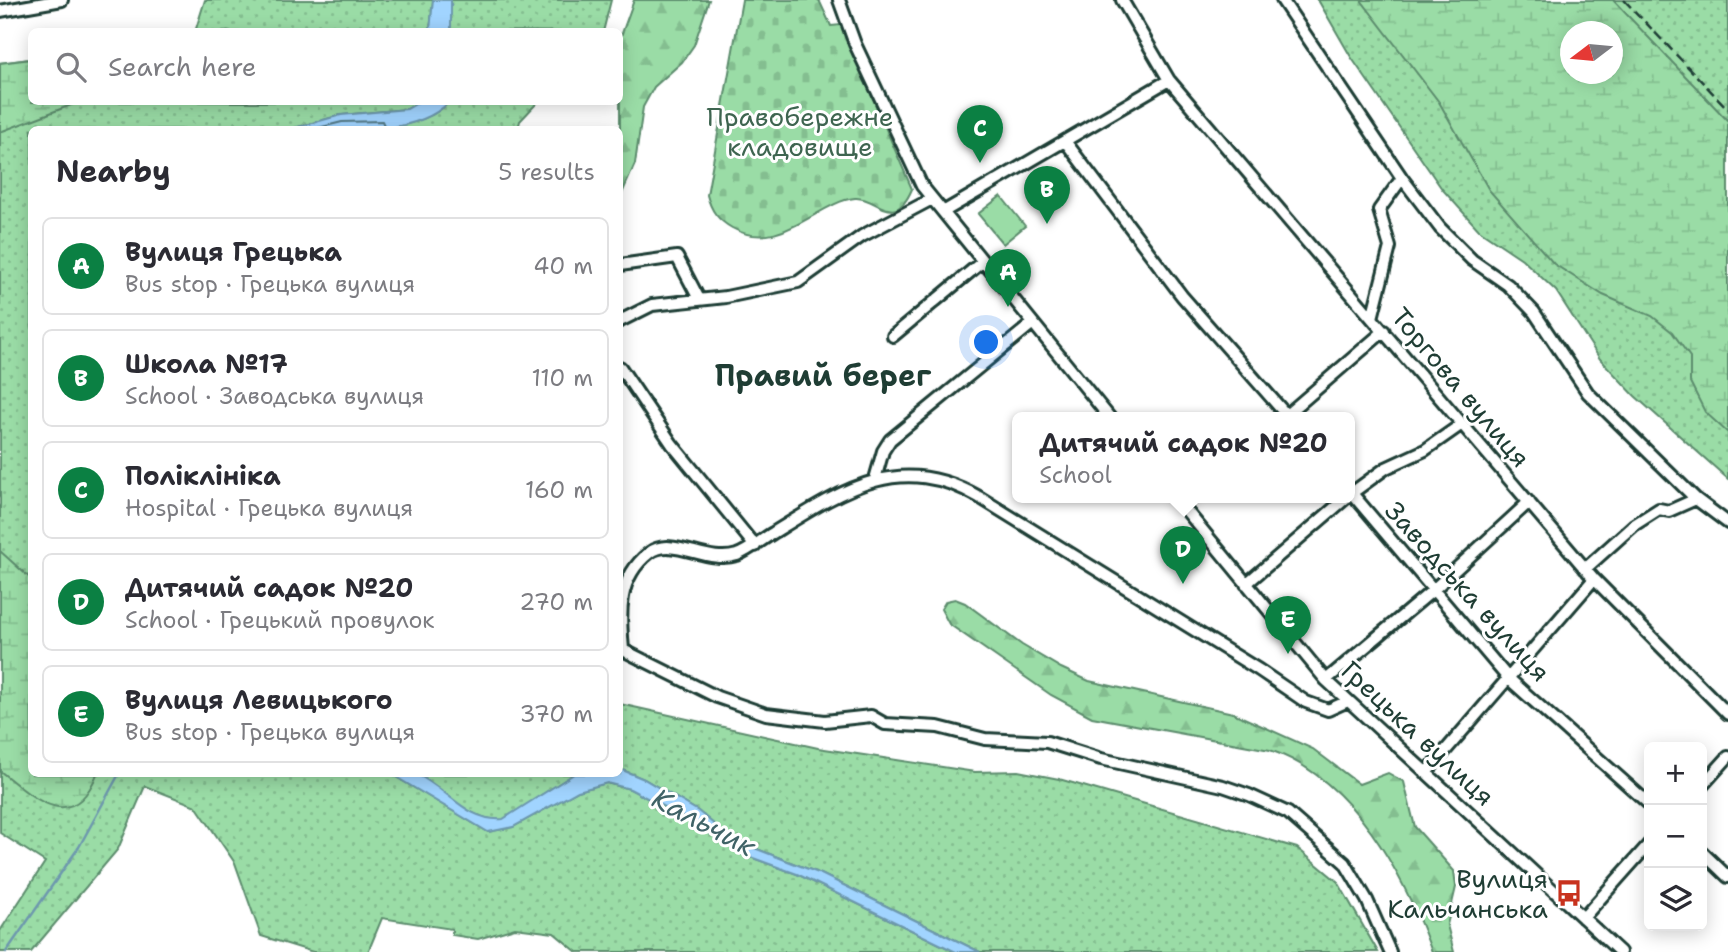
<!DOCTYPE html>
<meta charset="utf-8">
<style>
:root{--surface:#fff;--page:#f2f2f3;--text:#2b2b33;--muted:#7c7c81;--line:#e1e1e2;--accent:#0b8043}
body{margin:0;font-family:"Shantell Sans",sans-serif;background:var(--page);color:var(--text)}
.controls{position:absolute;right:21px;bottom:21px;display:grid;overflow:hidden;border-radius:10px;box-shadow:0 4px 18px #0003}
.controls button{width:63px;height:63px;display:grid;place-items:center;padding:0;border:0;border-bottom:2px solid var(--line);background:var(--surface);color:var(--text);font:35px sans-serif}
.compass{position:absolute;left:1560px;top:21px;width:63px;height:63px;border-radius:50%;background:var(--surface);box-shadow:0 4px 18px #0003;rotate:254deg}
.you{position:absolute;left:987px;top:343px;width:24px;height:24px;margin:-18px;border:5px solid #fff;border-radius:50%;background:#1a73e8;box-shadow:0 0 0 10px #1a73e833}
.badge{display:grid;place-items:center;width:46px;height:46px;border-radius:50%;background:var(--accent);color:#fff;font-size:23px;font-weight:700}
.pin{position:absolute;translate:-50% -58px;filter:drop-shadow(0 2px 4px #0008)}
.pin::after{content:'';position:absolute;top:37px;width:24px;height:21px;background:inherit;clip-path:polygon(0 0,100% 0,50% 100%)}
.popup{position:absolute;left:1012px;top:412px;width:343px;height:91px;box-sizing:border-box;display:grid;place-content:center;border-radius:10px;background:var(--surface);filter:drop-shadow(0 2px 5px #0005);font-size:23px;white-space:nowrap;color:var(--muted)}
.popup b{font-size:26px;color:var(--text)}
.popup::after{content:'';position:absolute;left:50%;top:100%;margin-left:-14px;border:14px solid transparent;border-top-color:var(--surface)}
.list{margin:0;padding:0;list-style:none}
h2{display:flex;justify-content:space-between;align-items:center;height:91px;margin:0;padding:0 28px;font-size:30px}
h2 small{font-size:23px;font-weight:400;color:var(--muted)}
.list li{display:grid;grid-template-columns:46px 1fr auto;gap:21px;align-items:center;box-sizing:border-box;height:98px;margin:0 14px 14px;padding:0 14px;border:2px solid var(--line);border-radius:10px}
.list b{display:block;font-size:26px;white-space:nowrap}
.list p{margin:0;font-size:23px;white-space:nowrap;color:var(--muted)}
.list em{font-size:23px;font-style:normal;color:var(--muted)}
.icon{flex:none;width:38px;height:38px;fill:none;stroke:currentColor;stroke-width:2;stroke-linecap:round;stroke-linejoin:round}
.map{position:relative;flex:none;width:1728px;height:952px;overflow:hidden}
.search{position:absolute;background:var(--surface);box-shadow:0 4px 18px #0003;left:28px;top:28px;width:595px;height:77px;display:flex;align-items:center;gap:18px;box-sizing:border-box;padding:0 24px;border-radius:10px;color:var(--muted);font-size:26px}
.panel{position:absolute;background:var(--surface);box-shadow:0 4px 18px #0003;left:28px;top:126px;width:595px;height:651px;border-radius:10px}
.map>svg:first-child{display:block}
.grass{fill:url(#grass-dots);stroke:#5c8c6d;stroke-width:2;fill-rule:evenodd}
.forest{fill:url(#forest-firs);stroke:#5c8c6d;stroke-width:2}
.wetland{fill:url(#wetland-marsh);stroke:#5c8c6d;stroke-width:2;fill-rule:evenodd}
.cemetery{fill:url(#cemetery-stones);stroke:#5c8c6d;stroke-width:2}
.green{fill:#9adca6;stroke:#5c8c6d;stroke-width:2}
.water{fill:#a1d4ff;stroke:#6d98ae;stroke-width:2}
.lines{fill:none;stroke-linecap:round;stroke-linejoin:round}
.shore{stroke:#537985;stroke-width:2}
.stream{stroke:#6d98ae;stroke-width:2.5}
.minor-casing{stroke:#1f3d34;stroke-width:16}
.minor{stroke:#fff;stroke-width:10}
.rail{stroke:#1f3d34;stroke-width:2.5;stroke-dasharray:10 5;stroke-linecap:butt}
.labels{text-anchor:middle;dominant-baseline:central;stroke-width:6;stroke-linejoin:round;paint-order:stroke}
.park-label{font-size:26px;fill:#3e6550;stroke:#fff}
.street-label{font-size:26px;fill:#1f3d34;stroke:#fff}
.poi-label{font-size:26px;fill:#1f3d34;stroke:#fff;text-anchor:end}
.water-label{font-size:28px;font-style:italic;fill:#406367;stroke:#fff}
.quarter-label{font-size:30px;font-weight:bold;fill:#1f3d34;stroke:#fff}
</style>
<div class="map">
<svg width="1728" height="952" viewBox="0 0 1728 952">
<defs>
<pattern id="grass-dots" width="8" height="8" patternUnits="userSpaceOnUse" patternTransform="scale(1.75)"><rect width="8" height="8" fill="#9adca6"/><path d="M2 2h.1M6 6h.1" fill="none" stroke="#84be90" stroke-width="1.8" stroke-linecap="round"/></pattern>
<pattern id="forest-firs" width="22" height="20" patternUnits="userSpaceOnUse" patternTransform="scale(1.75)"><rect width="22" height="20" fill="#9adca6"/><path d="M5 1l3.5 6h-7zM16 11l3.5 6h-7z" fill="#84be90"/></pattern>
<pattern id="wetland-marsh" width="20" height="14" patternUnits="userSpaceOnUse" patternTransform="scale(1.75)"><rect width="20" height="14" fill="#9adca6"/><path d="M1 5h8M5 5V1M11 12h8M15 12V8" fill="none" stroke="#84be90"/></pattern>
<pattern id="cemetery-stones" width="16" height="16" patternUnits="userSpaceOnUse" patternTransform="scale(1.75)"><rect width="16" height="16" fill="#9adca6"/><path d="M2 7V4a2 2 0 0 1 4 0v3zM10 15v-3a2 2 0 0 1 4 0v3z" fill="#84be90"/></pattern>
</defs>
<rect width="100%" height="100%" fill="#fff"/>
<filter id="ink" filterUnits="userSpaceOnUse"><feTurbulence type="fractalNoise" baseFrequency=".0143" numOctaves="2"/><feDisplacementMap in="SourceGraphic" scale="14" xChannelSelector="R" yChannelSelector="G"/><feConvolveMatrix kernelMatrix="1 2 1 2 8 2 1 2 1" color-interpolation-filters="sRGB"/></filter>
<g filter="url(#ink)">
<path class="grass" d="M 205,0 L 433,0 L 430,31 L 195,32 Z
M 451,0 L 611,0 L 603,32 L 451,31 Z
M 1318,0 L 1728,0 L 1728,479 L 1635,396 L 1600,359 L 1556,291 L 1522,259 L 1479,230 L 1442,189 L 1351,57 ZM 1570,32 L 1612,32 L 1612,74 L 1570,74 Z
M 31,59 L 32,102 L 419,102 L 407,109 L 341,115 L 291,129 L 32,130 L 32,774 L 391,774 L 488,832 L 513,827 L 578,791 L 606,783 L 630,789 L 689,820 L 742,854 L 797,874 L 956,952 L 577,952 L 554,933 L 515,928 L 478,939 L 452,935 L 452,929 L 382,918 L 368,952 L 313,952 L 261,936 L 235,863 L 196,806 L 145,786 L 118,849 L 31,952 L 0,952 L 0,931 L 45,862 L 0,833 L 0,63 Z
M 449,102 L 538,102 L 520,121 L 518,129 L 371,130 C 398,127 430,122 449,102 Z
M 620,704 L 818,748 L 975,772 L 1018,771 L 1059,779 L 1297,848 L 1338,882 L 1378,952 L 980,952 L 821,874 L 744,844 L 727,835 L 698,811 L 644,779 L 620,769 Z
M 416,774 L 574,774 L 503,820 C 470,821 442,791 416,774 Z"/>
<path class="forest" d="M 634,0 L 709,0 L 694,45 L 682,62 L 654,87 L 643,107 L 635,164 L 620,198 L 620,39 Z
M 955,599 L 965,603 L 1022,645 L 1061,668 L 1089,681 L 1233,713 L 1313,749 L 1359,784 L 1388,773 L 1404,782 L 1415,827 L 1454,871 L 1456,887 L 1447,925 L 1454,952 L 1432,952 C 1403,873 1353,779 1270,750 L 1092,717 L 1051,695 L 949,624 L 941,609 L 946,601 Z"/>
<path class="wetland" d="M 1361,0 L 1613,0 L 1728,121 L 1728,433 L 1705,412 L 1690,382 L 1690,357 L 1672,332 L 1652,316 L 1603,295 L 1554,264 L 1489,190 L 1439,102 ZM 1570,32 L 1612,32 L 1612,74 L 1570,74 Z
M 31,59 L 32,102 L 79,102 L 0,132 L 0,63 Z
M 0,551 L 31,579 L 32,774 L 97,774 C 73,834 35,800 0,771 Z"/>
<path class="cemetery" d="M 742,0 L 819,0 L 831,26 L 841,25 L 912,189 C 894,231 877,196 855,198 C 817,202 780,255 732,228 C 718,220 711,211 707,195 Z"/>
<path class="green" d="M 1001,196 L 1025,226 L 1003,244 L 978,214 Z"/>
<path class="water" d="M 433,0 L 451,0 L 451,31 L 430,31 Z
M 419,102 L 449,102 C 415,138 337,130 291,129 L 341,115 L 407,109 Z
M 620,769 L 644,779 L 698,811 L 727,835 L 744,844 L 821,874 L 980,952 L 956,952 L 797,874 L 742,854 L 689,820 L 630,789 L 607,783 L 578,791 L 513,827 L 488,832 L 391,774 C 399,773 411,772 418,775 C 448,789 467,822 503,819 L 574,774 L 620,774 Z"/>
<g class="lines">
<path class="shore" d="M 310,130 L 342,122 L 382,121 L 386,130"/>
<path class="stream" d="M 6,952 L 79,847 L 119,774"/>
<defs>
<path id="minor" d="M 839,0 L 855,44 L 922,186 L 1110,418
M 1122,0 L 1169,80 L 1594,579 L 1728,714
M 1282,0 L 1402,178 L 1440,228 L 1472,260 L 1508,285 L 1534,312 L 1588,393 L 1696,499 L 1728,523
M 0,11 L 62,0
M 1065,141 L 1182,296 L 1289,418
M 943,212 L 1169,80
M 620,265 L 677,257 L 699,299
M 1372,318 L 1390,247 L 1379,210 L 1402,178
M 620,321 L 652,305 L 726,297 L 798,282 L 862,236 L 932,199
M 893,336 L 982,262
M 620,367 L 672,444 L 755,546
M 1283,418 L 1384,331
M 875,479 L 883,451 L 890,440 L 1033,323
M 1349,490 L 1508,678 L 1649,804
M 1349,495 L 1386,468 L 1425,450 L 1462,424
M 1176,498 L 1326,680 L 1620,952
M 1585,569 L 1634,525 L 1659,509 L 1669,511 L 1696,499
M 1246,584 L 1346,498
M 623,650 C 620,613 617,578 649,553 C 672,535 707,565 737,555 C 750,550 761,540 773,533 C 842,490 900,451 979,497 L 1259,670 L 1306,702 L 1328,710 L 1348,701
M 623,650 L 717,697 L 766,714 L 825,721 L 871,716 L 885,724 L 938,727 L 985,739 L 1047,742 L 1101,759 L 1223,786 L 1249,795 L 1288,813 L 1345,863 L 1367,900 L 1390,952
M 1326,680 L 1432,591 L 1529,502
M 1426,773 L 1594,579
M 1702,786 L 1728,757
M 1702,852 L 1728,877
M 1583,918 L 1649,844"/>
</defs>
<use href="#minor" class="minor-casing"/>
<use href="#minor" class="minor"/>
<path class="rail" d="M 1624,0 L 1728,109"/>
</g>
</g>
<defs>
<symbol id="bus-bare" viewBox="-9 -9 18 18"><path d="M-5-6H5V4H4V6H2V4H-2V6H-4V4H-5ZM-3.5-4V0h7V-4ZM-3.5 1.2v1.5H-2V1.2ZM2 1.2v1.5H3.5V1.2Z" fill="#c8321e" stroke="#fff" stroke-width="2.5" paint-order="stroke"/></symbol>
</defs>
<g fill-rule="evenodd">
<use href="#bus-bare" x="1550" y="874" width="38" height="38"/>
</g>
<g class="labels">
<g class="park-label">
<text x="800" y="116">Правобережне<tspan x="800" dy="30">кладовище</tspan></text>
</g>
<g class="street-label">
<text transform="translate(1461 387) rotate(50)">Торгова вулиця</text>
<text transform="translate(1468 591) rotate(48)">Заводська вулиця</text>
<text transform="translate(1418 733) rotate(43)">Грецька вулиця</text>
</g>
<g class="poi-label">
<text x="1548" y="878">Вулиця<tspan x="1548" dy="30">Кальчанська</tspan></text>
</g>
<g class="water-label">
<text transform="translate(704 822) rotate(28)">Кальчик</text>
</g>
<g class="quarter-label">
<text x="823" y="375">Правий берег</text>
</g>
</g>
</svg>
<div class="controls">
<button>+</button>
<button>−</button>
<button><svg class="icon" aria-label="layers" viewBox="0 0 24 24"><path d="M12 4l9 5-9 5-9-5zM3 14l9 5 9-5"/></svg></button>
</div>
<svg class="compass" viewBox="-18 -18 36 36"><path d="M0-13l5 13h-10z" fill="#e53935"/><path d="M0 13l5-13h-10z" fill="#7c7c81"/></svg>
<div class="you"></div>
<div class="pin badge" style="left:1008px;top:307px">A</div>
<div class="pin badge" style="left:1047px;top:224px">B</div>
<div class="pin badge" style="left:980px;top:163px">C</div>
<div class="pin badge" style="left:1183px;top:584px">D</div>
<div class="popup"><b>Дитячий садок №20</b>School</div>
<div class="pin badge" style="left:1288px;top:654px">E</div>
<div class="search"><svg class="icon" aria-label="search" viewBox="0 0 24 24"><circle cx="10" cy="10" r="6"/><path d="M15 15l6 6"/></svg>Search here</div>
<section class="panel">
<h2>Nearby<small>5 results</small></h2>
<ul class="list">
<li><span class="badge">A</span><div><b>Вулиця Грецька</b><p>Bus stop · Грецька вулиця</p></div><em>40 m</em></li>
<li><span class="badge">B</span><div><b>Школа №17</b><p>School · Заводська вулиця</p></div><em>110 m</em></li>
<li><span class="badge">C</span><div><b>Поліклініка</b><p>Hospital · Грецька вулиця</p></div><em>160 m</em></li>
<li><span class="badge">D</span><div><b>Дитячий садок №20</b><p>School · Грецький провулок</p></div><em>270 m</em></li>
<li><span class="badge">E</span><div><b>Вулиця Левицького</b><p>Bus stop · Грецька вулиця</p></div><em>370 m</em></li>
</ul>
</section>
</div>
